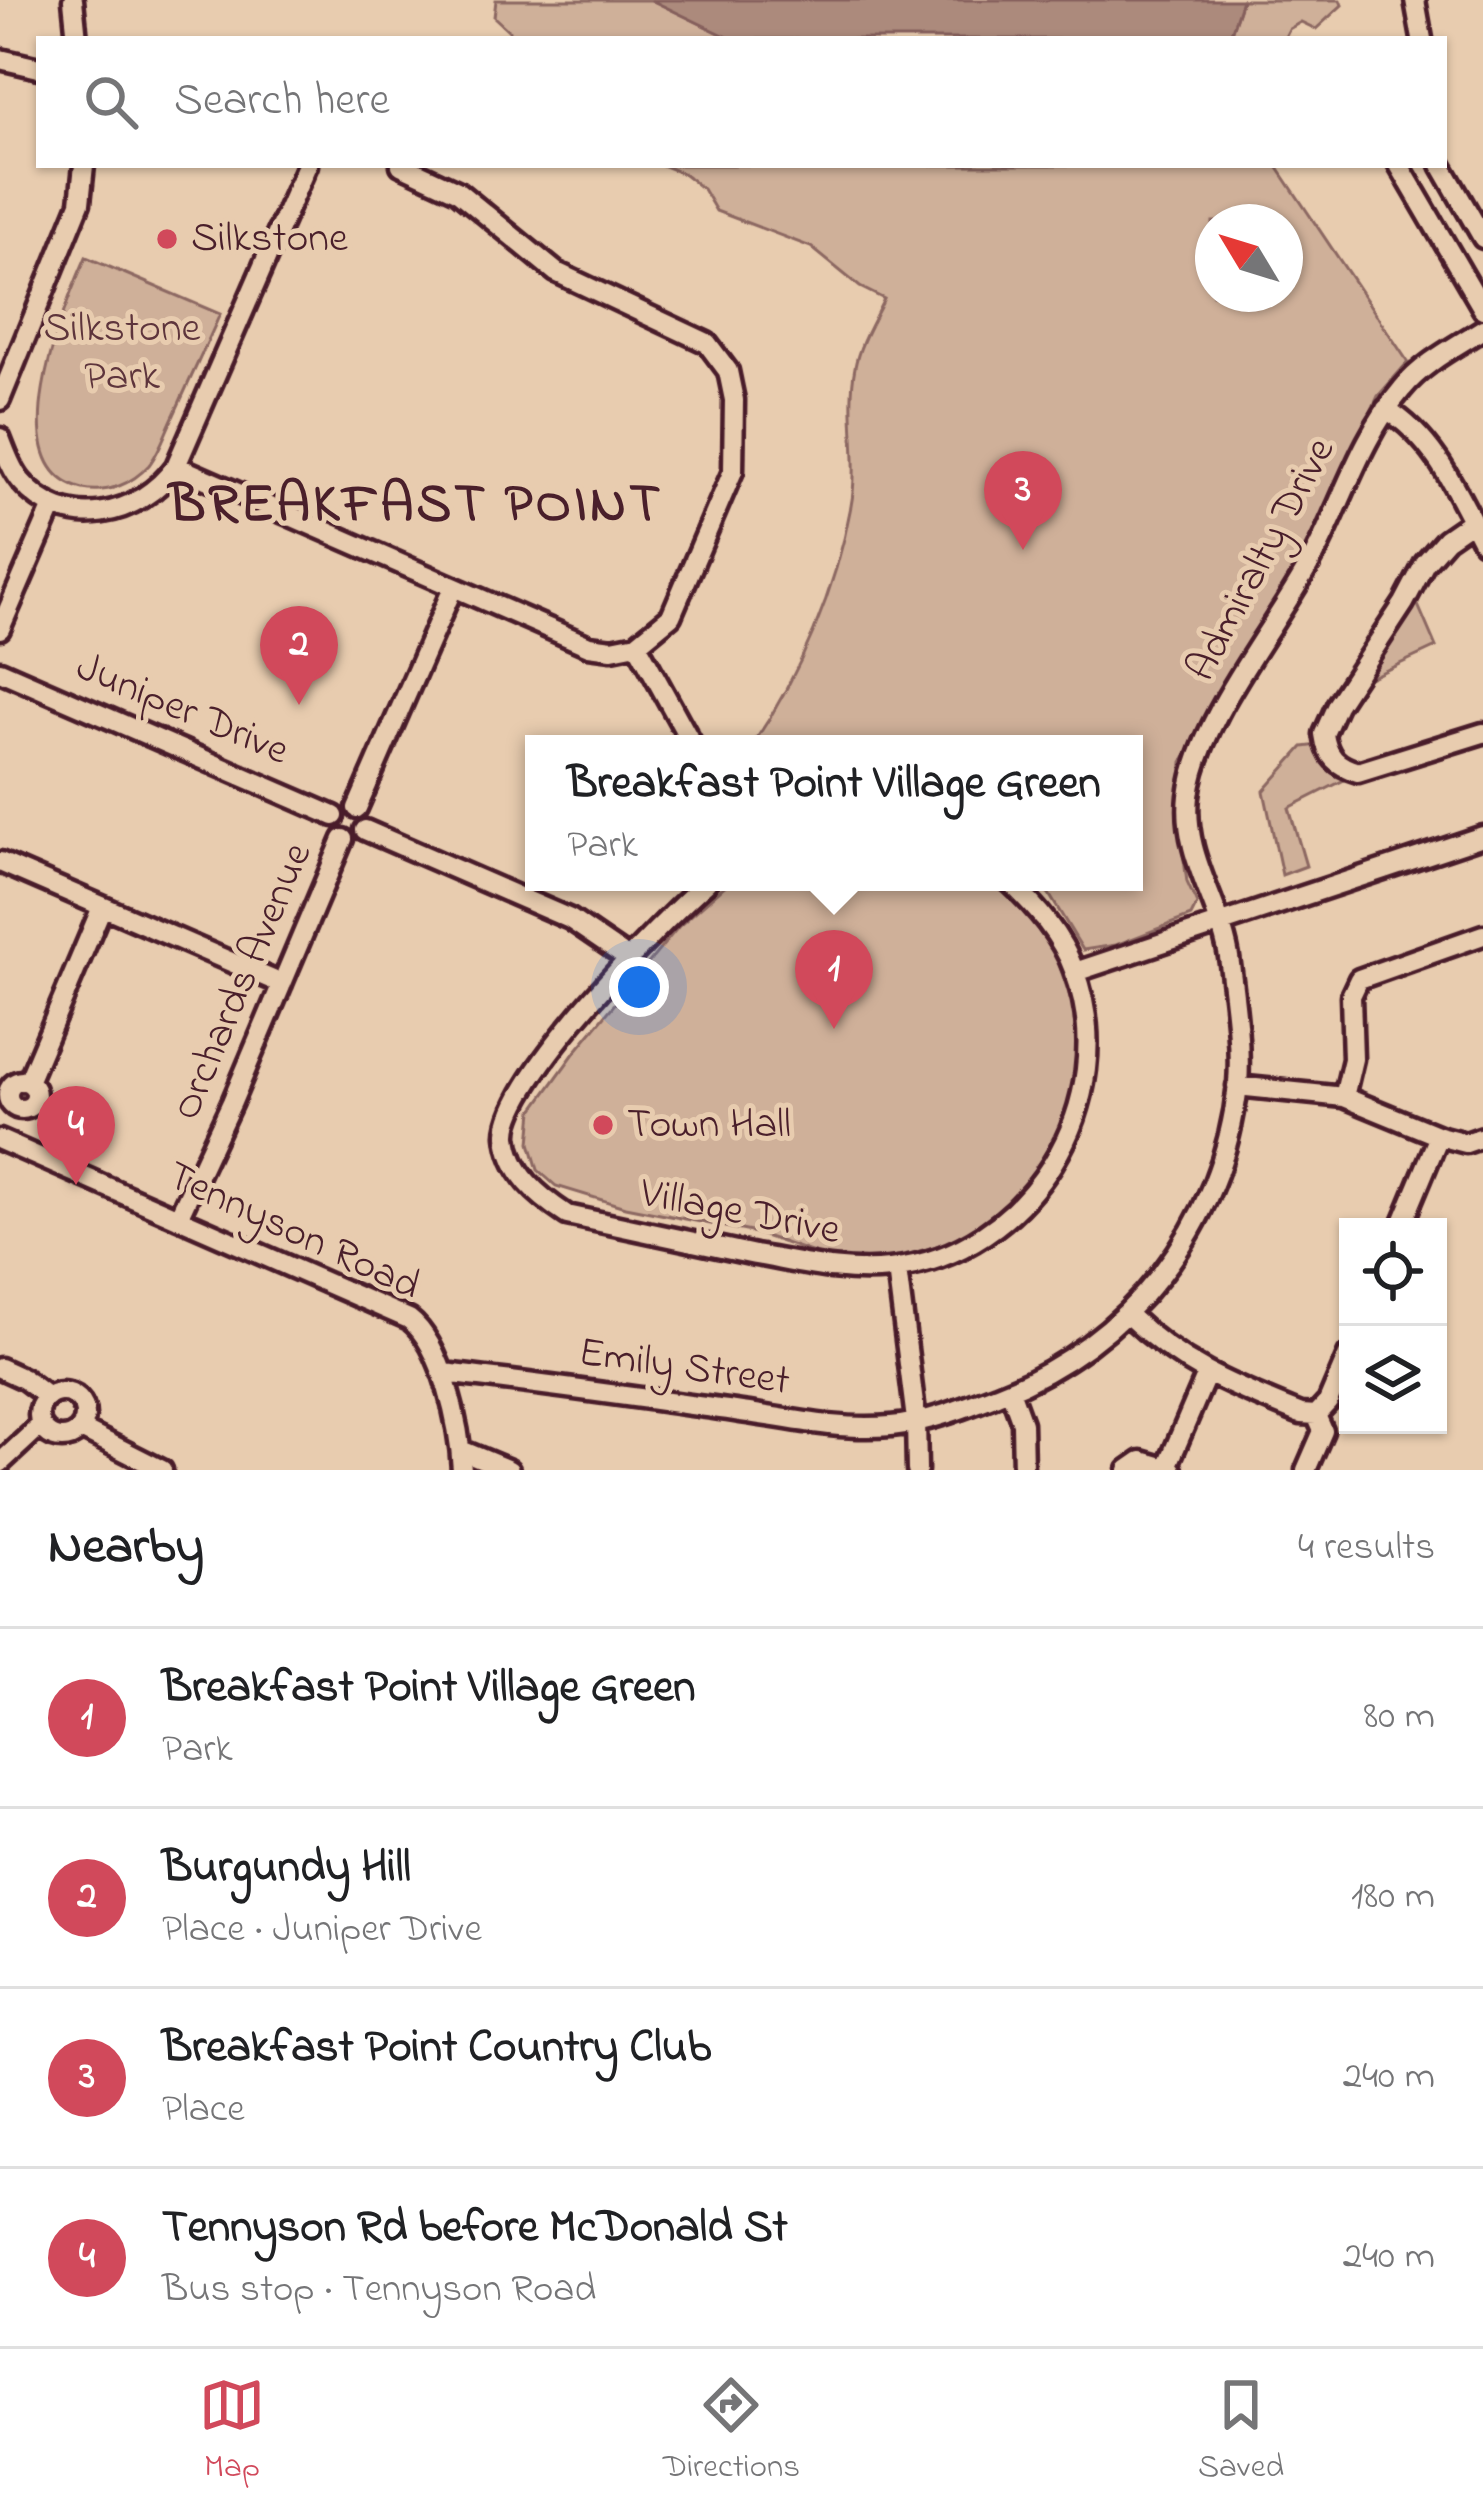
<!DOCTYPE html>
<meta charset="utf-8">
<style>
:root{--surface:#fff;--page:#f6f6f6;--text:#202124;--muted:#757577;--line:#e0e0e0;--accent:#d1495b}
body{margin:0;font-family:"Indie Flower",sans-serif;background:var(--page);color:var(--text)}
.controls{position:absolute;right:36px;bottom:36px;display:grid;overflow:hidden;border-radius:0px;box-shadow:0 3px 9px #0004}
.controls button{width:108px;height:108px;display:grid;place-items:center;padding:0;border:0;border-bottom:3px solid var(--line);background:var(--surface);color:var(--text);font:60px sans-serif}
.compass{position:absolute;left:1195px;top:204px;width:108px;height:108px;border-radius:50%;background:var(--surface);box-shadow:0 3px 9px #0004;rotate:308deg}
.you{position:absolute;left:639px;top:987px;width:42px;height:42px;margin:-30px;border:9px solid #fff;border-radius:50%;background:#1a73e8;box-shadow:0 0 0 18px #1a73e833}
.badge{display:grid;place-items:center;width:78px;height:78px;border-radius:50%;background:var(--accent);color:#fff;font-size:39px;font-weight:700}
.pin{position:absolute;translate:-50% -99px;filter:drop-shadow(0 3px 6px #0008)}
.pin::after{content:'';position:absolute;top:63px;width:42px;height:36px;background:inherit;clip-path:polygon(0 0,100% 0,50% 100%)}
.popup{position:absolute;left:525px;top:735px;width:618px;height:156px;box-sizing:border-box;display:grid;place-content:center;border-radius:0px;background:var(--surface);filter:drop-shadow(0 3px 9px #0005);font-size:39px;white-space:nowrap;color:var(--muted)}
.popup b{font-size:45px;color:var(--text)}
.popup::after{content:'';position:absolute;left:50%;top:100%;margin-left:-24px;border:24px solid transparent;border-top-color:var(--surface)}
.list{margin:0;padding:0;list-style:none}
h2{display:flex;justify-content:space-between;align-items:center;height:156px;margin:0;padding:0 48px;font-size:51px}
h2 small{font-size:39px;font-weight:400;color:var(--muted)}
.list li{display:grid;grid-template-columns:78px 1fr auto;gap:36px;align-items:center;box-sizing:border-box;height:180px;padding:0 48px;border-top:3px solid var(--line)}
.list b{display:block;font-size:45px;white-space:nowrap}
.list p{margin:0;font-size:39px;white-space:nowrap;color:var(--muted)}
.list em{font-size:39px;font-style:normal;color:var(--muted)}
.icon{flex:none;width:66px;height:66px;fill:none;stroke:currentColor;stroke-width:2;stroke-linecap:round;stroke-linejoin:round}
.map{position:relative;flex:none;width:1483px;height:1470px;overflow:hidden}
.search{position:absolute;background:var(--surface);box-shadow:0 3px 9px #0004;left:36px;right:36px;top:36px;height:132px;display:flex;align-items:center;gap:30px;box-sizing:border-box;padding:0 42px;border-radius:0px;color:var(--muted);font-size:45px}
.sheet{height:876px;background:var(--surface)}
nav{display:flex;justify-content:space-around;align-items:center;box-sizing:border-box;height:168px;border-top:3px solid var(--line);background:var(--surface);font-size:33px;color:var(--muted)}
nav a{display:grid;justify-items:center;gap:6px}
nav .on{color:var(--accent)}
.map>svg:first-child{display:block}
.green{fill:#cfb099;stroke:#8c6862;stroke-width:3;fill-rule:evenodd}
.water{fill:#ac8a7c;stroke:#855f5c;stroke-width:3}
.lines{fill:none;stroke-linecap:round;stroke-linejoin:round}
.minor-casing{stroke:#4a1f2b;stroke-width:27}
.minor{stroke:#e8ccaf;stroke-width:18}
.poi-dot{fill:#d1495b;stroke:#e8ccaf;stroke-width:4.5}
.labels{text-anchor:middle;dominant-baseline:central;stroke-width:10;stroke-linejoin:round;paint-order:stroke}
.poi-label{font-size:42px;fill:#4a1f2b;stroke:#e8ccaf;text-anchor:start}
.park-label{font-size:42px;fill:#5e353c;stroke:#e8ccaf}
.street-label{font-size:42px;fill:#4a1f2b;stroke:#e8ccaf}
.district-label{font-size:54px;font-weight:bold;letter-spacing:3px;fill:#4a1f2b;stroke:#e8ccaf}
</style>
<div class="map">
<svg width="1483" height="1470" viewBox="0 0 1483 1470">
<rect width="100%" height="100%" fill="#e8ccaf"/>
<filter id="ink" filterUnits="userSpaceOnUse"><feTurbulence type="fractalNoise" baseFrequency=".00833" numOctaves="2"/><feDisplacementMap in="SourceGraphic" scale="24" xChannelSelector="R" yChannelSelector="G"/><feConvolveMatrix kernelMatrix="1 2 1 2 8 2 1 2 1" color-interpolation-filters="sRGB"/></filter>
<g filter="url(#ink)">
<path class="green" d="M 496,0 L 651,0 L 732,39 L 511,39 L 509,31 L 494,17 Z
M 1242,0 L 1340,0 L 1342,5 L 1316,29 L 1301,22 L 1289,29 L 1284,39 L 1229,39 Z
M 662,165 L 1276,165 L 1408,362 L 1378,396 L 1308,550 L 1182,762 L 1179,822 L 1187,882 L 1197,904 L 1191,916 L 1116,945 L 1083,950 L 1049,894 L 1037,882 L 1134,882 L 1134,744 L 753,744 C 800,675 836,589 851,506 C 860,459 846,413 855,367 C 859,344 874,320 884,299 L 860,287 L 811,247 L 716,211 L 703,189 L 684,174 ZM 1213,222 L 1285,222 L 1285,294 L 1213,294 Z
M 86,257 L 220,314 C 205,348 189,381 174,415 C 166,431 160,451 149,465 C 132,484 108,494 83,489 C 0,469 59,318 86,257 Z
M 1415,598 L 1436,647 L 1365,680 Z
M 1319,745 L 1348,778 L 1289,808 L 1306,866 L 1282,875 L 1264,791 L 1303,747 Z
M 729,882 L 991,882 L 1022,908 L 1056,955 L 1073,1006 L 1079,1073 L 1057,1134 L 1024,1187 L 974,1235 L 896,1258 L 834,1260 L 756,1233 L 625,1207 L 556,1186 L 538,1170 L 530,1143 L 533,1110 L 575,1052 L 679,926 Z"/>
<path class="water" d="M 651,0 L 1242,0 L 1229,39 L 732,39 Z"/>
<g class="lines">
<defs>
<path id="minor" d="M 73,0 L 77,39
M 1415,0 L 1422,39
M 0,59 L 39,68
M 1399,165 L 1483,309
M 1441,165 L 1483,238
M 0,400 L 80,203 L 84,165
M 1386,409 C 1435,439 1457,492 1483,542
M 0,438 C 6,453 11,469 21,481 C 65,534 140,517 176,466 L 307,165
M 176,466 L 589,646 L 612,649 L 637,644 L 671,616 L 733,471 L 734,400 L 728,371 L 707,343 L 556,272 L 457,191 L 401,165
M 1472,521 L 1446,539 L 1425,563 L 1404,603 L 1337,705 L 1324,734 C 1327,757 1337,766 1358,772 L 1483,733
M 0,629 L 53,506
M 637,644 L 692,744
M 0,671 L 334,816
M 357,808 L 453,588
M 365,830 L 570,919 L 630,960
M 0,862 L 282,984
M 707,882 C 662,921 504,1081 507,1136 C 510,1173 538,1196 567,1215 C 629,1228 692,1242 755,1255 C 801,1263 843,1274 890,1269 C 1029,1255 1124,1101 1074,970 C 1061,935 1037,908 1010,882
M 1075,972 L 1483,836
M8 1095a14 14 0 1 1 28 0a14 14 0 1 1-28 0Z
M 28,1082 L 102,907
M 1237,1086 L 1344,1097 L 1439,1136 L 1466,1143 L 1483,1137
M 1344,1097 L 1353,1059 L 1351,996 L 1359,979 L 1483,935
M 0,1140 L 409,1319 C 443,1345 460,1428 462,1470
M 178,1218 L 232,1102 L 343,839
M 1401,1227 L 1439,1136
M 897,1269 L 916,1420 L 917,1470
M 1127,1314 C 1181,1366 1232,1386 1301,1414 L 1316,1415 L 1328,1402 L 1348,1355
M 0,1368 L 24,1379 L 48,1397
M 442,1373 C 540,1383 637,1398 735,1411 C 784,1418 840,1431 891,1426 C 926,1423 964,1408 997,1395 C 1129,1345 1223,1226 1238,1084 C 1241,1045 1235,1003 1230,964 C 1223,905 1182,858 1189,796 C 1198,718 1280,623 1316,552 C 1344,497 1362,436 1402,389 C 1423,363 1455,347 1483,329
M 1010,1390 L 1022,1423 L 1023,1470
M39 1415a23 23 0 1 1 46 0a23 23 0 1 1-46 0Z
M 81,1429 L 162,1470
M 461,1450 L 509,1470
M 0,1463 L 41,1425
M 1167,1467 L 1206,1376
M 1128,1470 L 1141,1461 L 1172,1470
M 1306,1470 L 1323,1431 L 1316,1415"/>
</defs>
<use href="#minor" class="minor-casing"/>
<use href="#minor" class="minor"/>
</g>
</g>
<g class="poi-dot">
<circle cx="167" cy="239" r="12"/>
<circle cx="603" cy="1125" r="12"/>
</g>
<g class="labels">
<g class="poi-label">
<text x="191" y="239">Silkstone</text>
<text x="627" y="1125">Town Hall</text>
</g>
<g class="park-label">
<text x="122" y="329">Silkstone<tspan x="122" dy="48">Park</tspan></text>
</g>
<g class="street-label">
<text transform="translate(1262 560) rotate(-62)">Admiralty Drive</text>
<text transform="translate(182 710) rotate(23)">Juniper Drive</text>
<text transform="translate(243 982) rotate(-67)">Orchards Avenue</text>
<text transform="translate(740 1213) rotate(11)">Village Drive</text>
<text transform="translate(293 1232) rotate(25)">Tennyson Road</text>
<text transform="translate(684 1368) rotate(8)">Emily Street</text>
</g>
<g class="district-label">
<text x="416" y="507">BREAKFAST POINT</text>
</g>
</g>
</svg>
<div class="controls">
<button><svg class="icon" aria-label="locate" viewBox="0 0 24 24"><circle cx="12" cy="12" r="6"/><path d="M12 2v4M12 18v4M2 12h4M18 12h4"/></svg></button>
<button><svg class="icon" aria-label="layers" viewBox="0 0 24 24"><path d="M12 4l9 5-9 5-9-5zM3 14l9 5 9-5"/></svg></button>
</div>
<svg class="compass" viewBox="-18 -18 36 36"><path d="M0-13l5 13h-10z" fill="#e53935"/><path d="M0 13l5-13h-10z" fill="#757577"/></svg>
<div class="you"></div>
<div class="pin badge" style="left:834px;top:1029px">1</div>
<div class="popup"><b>Breakfast Point Village Green</b>Park</div>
<div class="pin badge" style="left:299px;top:705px">2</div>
<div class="pin badge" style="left:1023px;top:550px">3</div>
<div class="pin badge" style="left:76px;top:1185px">4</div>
<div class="search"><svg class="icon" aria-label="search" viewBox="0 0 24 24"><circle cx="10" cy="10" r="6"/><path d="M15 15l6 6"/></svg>Search here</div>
</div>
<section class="sheet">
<h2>Nearby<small>4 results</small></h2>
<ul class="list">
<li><span class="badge">1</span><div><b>Breakfast Point Village Green</b><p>Park</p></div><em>80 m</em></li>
<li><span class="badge">2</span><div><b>Burgundy Hill</b><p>Place · Juniper Drive</p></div><em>180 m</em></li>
<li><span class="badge">3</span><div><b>Breakfast Point Country Club</b><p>Place</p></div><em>240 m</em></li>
<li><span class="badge">4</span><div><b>Tennyson Rd before McDonald St</b><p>Bus stop · Tennyson Road</p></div><em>240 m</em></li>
</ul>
</section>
<nav>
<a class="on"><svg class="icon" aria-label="map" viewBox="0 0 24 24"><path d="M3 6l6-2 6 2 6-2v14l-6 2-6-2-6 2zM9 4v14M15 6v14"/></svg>Map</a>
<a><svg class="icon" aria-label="directions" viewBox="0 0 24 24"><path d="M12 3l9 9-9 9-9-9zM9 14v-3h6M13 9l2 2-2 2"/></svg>Directions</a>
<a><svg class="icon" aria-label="saved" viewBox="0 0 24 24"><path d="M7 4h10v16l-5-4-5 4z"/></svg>Saved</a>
</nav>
